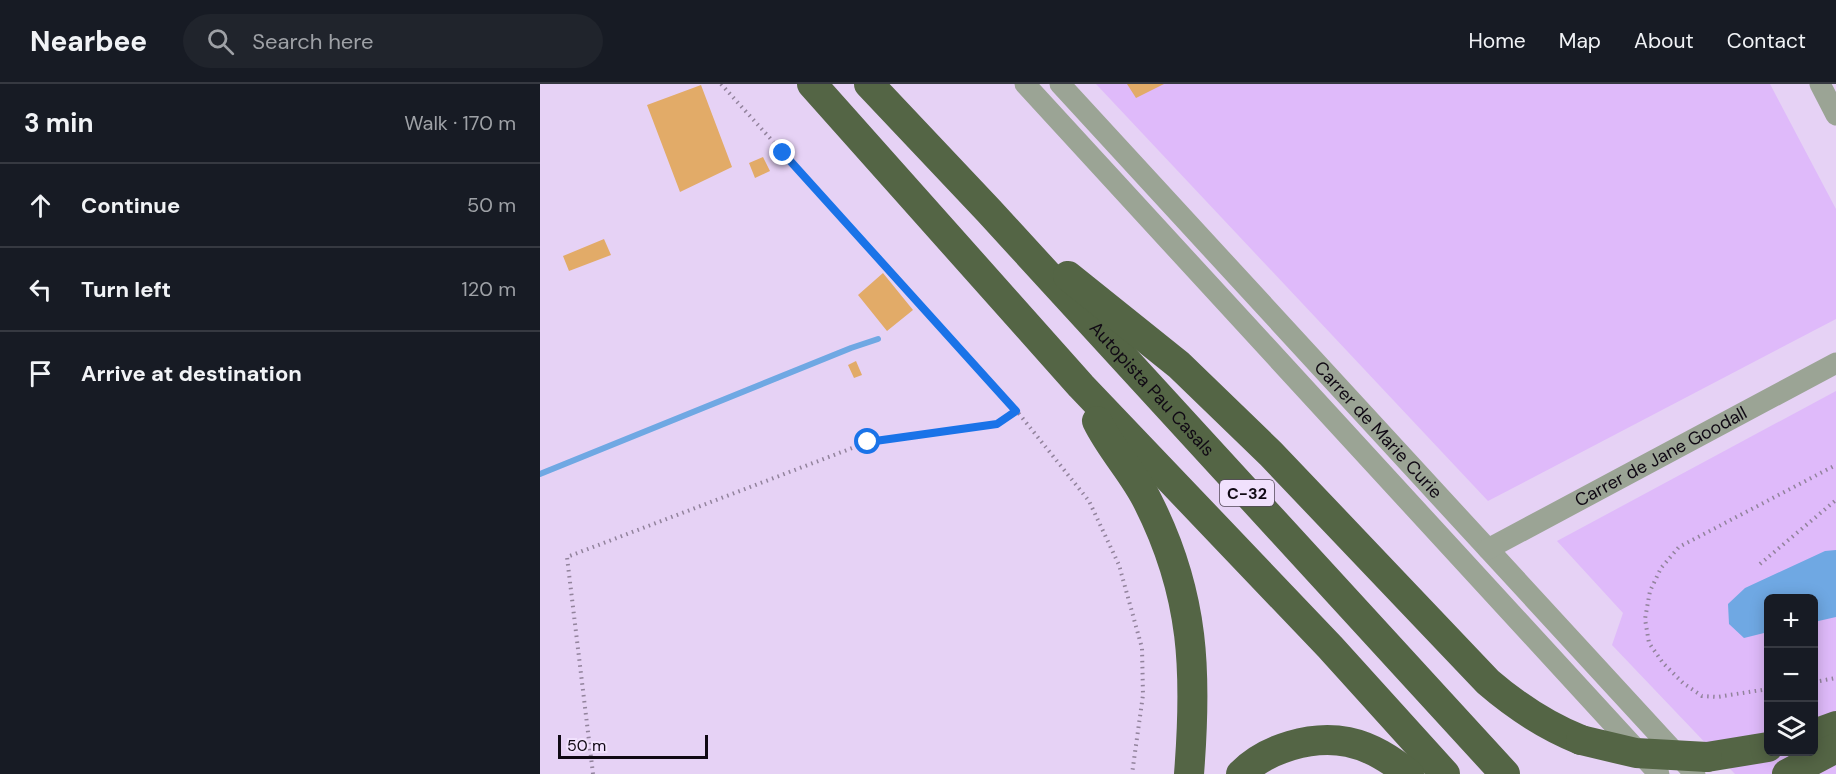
<!DOCTYPE html>
<meta charset="utf-8">
<style>
:root{--surface:#171b24;--page:#20242c;--text:#f1f3f6;--muted:#9ea1a6;--line:#363941}
body{margin:0;font-family:"DM Sans",sans-serif;background:var(--page);color:var(--text)}
.controls{position:absolute;right:18px;bottom:18px;display:grid;overflow:hidden;border-radius:9px;box-shadow:0 3px 15px #0003}
.controls button{width:54px;height:54px;display:grid;place-items:center;padding:0;border:0;border-bottom:2px solid var(--line);background:var(--surface);color:var(--text);font:30px sans-serif}
.scale{position:absolute;left:18px;bottom:15px;width:150px;box-sizing:border-box;padding-left:6px;border:3px solid #100914;border-top:0;font-size:16px;line-height:21px;white-space:nowrap;color:#100914;-webkit-text-stroke:4px #f1e1fd;paint-order:stroke}
.stop{position:absolute;width:18px;height:18px;margin:-14px;border:4px solid #1a73e8;border-radius:50%;background:#fff}
.stop.end{background:#1a73e8;border-color:#fff;box-shadow:0 2px 6px #0008}
.list{margin:0;padding:0;list-style:none}
h2{display:flex;justify-content:space-between;align-items:center;height:78px;margin:0;padding:0 24px;font-size:26px}
h2 small{font-size:20px;font-weight:400;color:var(--muted)}
.list li{display:grid;grid-template-columns:39px 1fr auto;gap:18px;align-items:center;box-sizing:border-box;height:84px;padding:0 24px;border-top:2px solid var(--line)}
.list b{display:block;font-size:22px;white-space:nowrap}
.list em{font-size:20px;font-style:normal;color:var(--muted)}
.icon{flex:none;width:33px;height:33px;fill:none;stroke:currentColor;stroke-width:2;stroke-linecap:round;stroke-linejoin:round}
.map{position:relative;flex:none;width:1296px;height:690px;overflow:hidden}
header{display:flex;align-items:center;gap:36px;box-sizing:border-box;height:84px;padding:0 30px;background:var(--surface);border-bottom:2px solid var(--line)}
header strong{font-size:28px}
nav{display:flex;gap:33px;margin-inline-start:auto;font-size:21px}
.search{width:420px;height:54px;background:var(--page);display:flex;align-items:center;gap:15px;box-sizing:border-box;padding:0 21px;border-radius:33px;color:var(--muted);font-size:22px}
main{display:flex}
aside{flex:1;background:var(--surface)}
.map>svg:first-child{display:block}
.green{fill:#dfbafa;fill-rule:evenodd}
.water{fill:#6fa8e3}
.lines{fill:none;stroke-linecap:round;stroke-linejoin:round}
.stream{stroke:#6fa8e3;stroke-width:6}
.building{fill:#e2ab68}
.path{stroke:#92839c;stroke-width:4;stroke-dasharray:1.5 4.5;stroke-linecap:butt}
.minor{stroke:#9ba495;stroke-width:21}
.highway{stroke:#546545;stroke-width:30}
.highway-bridge{stroke:#546545;stroke-width:30}
.route{stroke:#1a73e8;stroke-width:8}
.labels{text-anchor:middle;dominant-baseline:central;stroke-width:4.5;stroke-linejoin:round;paint-order:stroke}
.shield{fill:#f1e1fd;stroke:#544a5a;stroke-width:1.5}
.shield-label{font-size:16px;font-weight:bold;fill:#100914}
.street-label{font-size:18px;fill:#100914;stroke:#f1e1fd}
</style>
<header>
<strong>Nearbee</strong>
<div class="search"><svg class="icon" aria-label="search" viewBox="0 0 24 24"><circle cx="10" cy="10" r="6"/><path d="M15 15l6 6"/></svg>Search here</div>
<nav><a>Home</a><a>Map</a><a>About</a><a>Contact</a></nav>
</header>
<main>
<aside>
<h2>3 min<small>Walk · 170 m</small></h2>
<ul class="list">
<li><svg class="icon" aria-label="ahead" viewBox="0 0 24 24"><path d="M12 20V5M6 11l6-6 6 6"/></svg><div><b>Continue</b></div><em>50 m</em></li>
<li><svg class="icon" aria-label="left" viewBox="0 0 24 24"><path d="M17 20v-9H6M10 6l-5 5 5 5"/></svg><div><b>Turn left</b></div><em>120 m</em></li>
<li><svg class="icon" aria-label="arrive" viewBox="0 0 24 24"><path d="M6 21V4h12l-3 4 3 4H6"/></svg><div><b>Arrive at destination</b></div></li>
</ul>
</aside>
<div class="map">
<svg width="1296" height="690" viewBox="0 0 1296 690">
<rect width="100%" height="100%" fill="#e6d2f5"/>
<path class="green" d="M 556,0 L 1230,0 L 1296,125 L 1296,235 L 948,417 Z
M 1296,307 L 1296,690 L 1195,690 L 1072,561 L 1083,529 L 1017,457 ZM 1228,514 L 1274,514 L 1274,668 L 1228,668 Z"/>
<path class="water" d="M 1296,466 L 1296,533 L 1274,538 L 1274,514 L 1228,514 L 1228,548 L 1204,554 L 1189,540 L 1188,520 L 1205,504 L 1285,467 Z"/>
<g class="lines">
<path class="stream" d="M 0,390 L 311,264 L 338,255"/>
</g>
<path class="building" d="M 587,0 L 624,0 L 596,14 Z
M 161,1 L 192,83 L 140,108 L 107,21 Z
M 223,73 L 230,87 L 215,94 L 209,79 Z
M 64,155 L 71,171 L 29,187 L 23,172 Z
M 343,189 L 373,226 L 347,247 L 318,211 Z
M 316,277 L 322,291 L 314,294 L 308,281 Z"/>
<g class="lines">
<path class="path" d="M 181,0 L 476,326 L 549,417 L 579,481 L 602,564 L 603,611 L 592,690
M 1220,480 L 1296,416
M 1274,598 L 1296,594
M 1228,605 L 1177,613 L 1162,612 L 1143,599 L 1123,579 L 1109,559 L 1105,535 L 1110,507 L 1121,484 L 1139,463 L 1296,381
M 53,690 L 27,473 L 328,358 L 457,341 L 476,326"/>
<g class="minor">
<path d="M 485,0 L 1119,690"/>
<path id="s1" d="M 520,0 L 1155,690"/>
<path d="M 1280,0 L 1296,31"/>
<path id="s2" d="M 948,465 L 1296,279"/>
</g>
<g class="highway">
<path d="M 272,0 L 541,302 L 790,563 L 905,690"/>
<path id="s3" d="M 329,0 L 449,127 L 965,690"/>
<path d="M 528,192 L 639,281 L 731,370 L 948,598 C 977,623 1006,642 1041,656"/>
<path d="M 557,337 C 571,366 594,389 608,418 C 655,511 657,589 649,690"/>
<path d="M 1274,650 L 1296,642"/>
<path d="M 1167,673 L 1228,663"/>
<path d="M 701,690 C 727,664 772,651 808,658 C 832,663 851,676 869,690"/>
<path d="M 1247,690 L 1296,664"/>
</g>
<path class="highway-bridge" d="M 1041,656 L 1096,669 L 1167,673"/>
</g>
<g class="lines">
<path class="route" d="M 243,69 L 476,327 L 457,340 L 328,358"/>
</g>
<g class="labels">
<rect class="shield" x="680" y="396" width="54" height="26" rx="4.5"/>
<g class="shield-label">
<text x="707" y="409">C-32</text>
</g>
<g class="street-label">
<text stroke="none"><textPath href="#s3" startOffset="416">Autopista Pau Casals</textPath></text>
<text stroke="none"><textPath href="#s1" startOffset="470">Carrer de Marie Curie</textPath></text>
<text stroke="none"><textPath href="#s2" startOffset="196">Carrer de Jane Goodall</textPath></text>
</g>
</g>
</svg>
<div class="controls">
<button>+</button>
<button>−</button>
<button><svg class="icon" aria-label="layers" viewBox="0 0 24 24"><path d="M12 4l9 5-9 5-9-5zM3 14l9 5 9-5"/></svg></button>
</div>
<div class="scale">50 m</div>
<div class="stop" style="left:328px;top:358px"></div>
<div class="stop end" style="left:243px;top:69px"></div>
</div>
</main>
